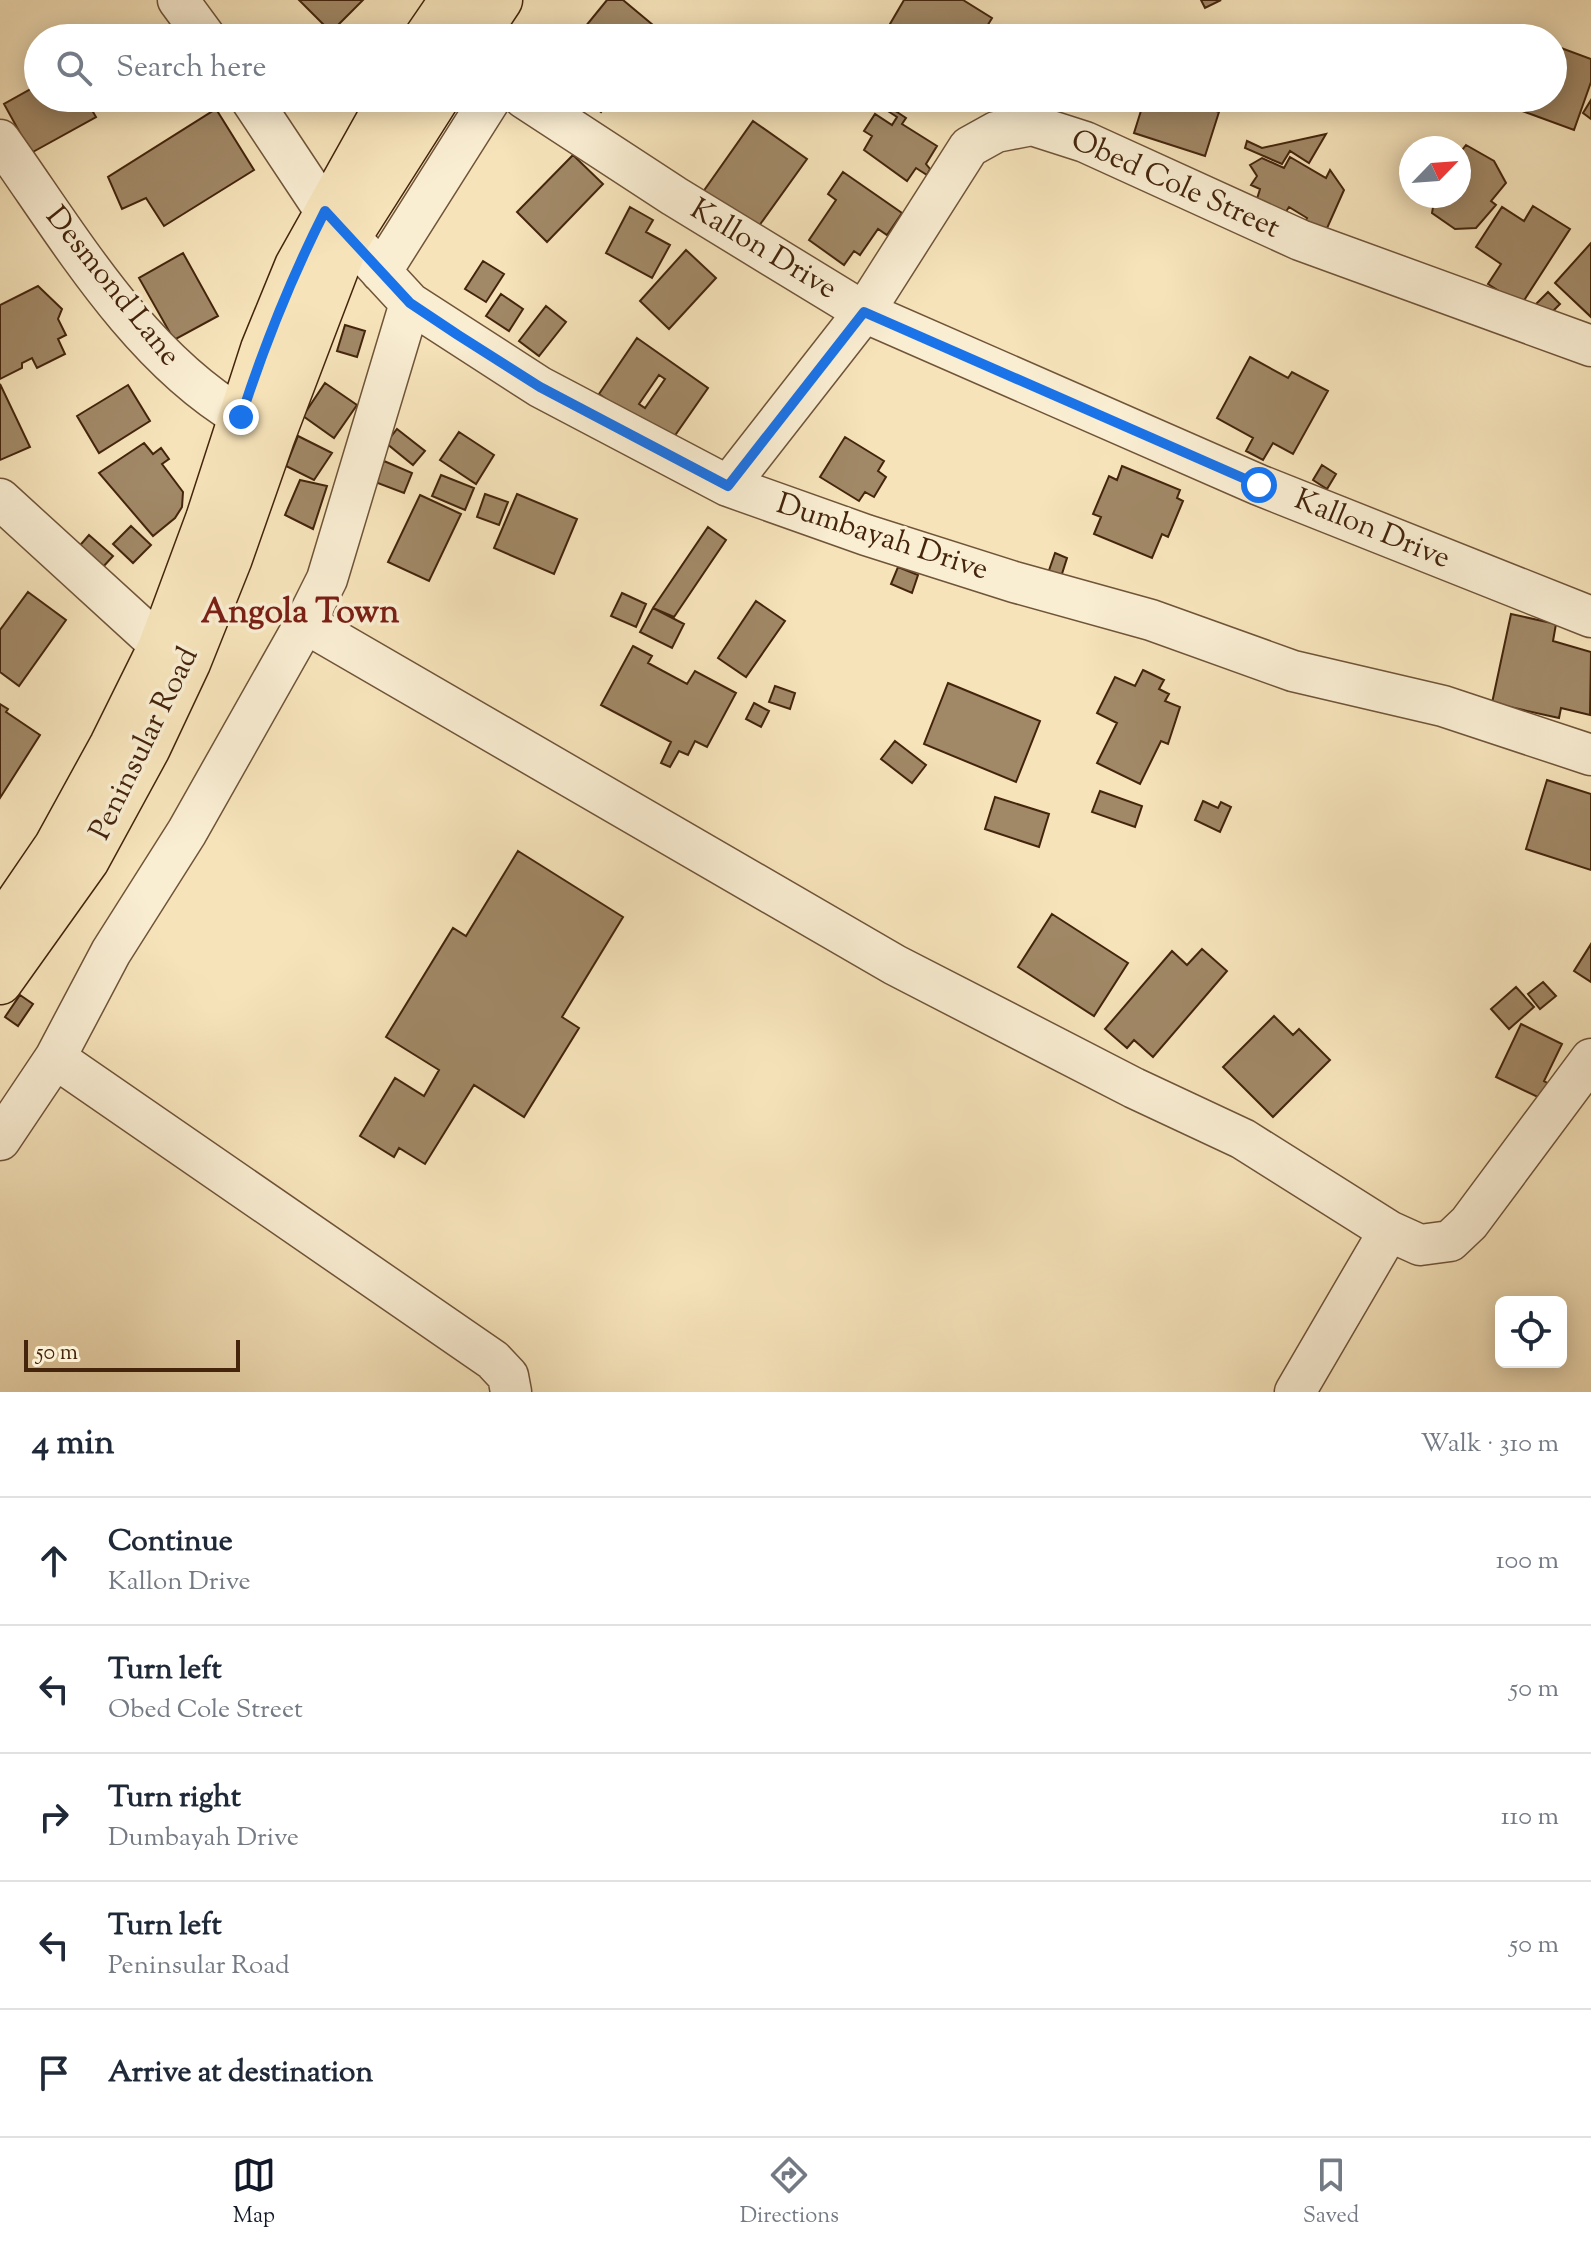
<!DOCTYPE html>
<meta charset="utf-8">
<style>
:root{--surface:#fff;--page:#f2f2f3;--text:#1f2937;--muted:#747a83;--line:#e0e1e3;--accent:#111827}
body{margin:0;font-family:"Sorts Mill Goudy",serif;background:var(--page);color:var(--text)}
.controls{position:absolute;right:24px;bottom:24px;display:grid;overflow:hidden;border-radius:12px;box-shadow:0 4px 20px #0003}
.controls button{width:72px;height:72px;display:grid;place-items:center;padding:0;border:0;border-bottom:2px solid var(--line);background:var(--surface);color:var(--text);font:40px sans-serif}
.compass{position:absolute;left:1399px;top:136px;width:72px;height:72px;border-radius:50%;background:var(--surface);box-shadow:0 4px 20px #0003;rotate:65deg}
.scale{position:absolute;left:24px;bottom:20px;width:216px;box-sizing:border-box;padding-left:8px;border:4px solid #44250c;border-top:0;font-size:22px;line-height:28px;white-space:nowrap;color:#44250c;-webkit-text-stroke:6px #f9edd2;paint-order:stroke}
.stop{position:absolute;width:24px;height:24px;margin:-18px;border:6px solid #1a73e8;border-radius:50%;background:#fff}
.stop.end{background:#1a73e8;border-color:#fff;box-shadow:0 2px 8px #0008}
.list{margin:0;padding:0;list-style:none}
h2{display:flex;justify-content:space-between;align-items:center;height:104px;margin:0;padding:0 32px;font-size:34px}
h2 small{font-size:26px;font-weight:400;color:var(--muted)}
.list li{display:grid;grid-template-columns:52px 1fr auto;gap:24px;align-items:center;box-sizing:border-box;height:128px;padding:0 32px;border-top:2px solid var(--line)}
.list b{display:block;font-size:30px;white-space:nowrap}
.list p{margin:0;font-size:26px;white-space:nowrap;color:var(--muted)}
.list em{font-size:26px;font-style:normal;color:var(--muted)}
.icon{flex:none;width:44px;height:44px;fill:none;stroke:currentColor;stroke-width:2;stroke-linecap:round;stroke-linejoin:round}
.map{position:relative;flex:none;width:1591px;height:1392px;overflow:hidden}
.search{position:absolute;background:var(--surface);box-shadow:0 4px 20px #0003;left:24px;right:24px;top:24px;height:88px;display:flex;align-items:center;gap:20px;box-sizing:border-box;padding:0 28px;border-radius:44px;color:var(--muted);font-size:30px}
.sheet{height:744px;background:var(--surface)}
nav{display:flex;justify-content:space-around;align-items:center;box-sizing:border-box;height:112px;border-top:2px solid var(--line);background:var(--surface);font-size:22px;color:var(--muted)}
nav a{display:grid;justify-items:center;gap:4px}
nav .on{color:var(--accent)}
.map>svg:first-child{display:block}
.building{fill:#a18866;stroke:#44250c;stroke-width:2;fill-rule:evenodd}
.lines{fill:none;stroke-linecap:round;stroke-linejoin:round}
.minor-casing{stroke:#705438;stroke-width:43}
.major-casing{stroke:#44250c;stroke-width:47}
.minor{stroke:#f9edd2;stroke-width:40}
.major{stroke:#f6e3ba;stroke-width:44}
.route{stroke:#1a73e8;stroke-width:10}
.labels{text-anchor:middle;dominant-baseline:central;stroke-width:7;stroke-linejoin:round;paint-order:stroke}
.street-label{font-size:30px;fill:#44250c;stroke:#f9edd2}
.quarter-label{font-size:34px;font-weight:bold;fill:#7a1f14;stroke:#f9edd2}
</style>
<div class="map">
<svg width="1591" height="1392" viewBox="0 0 1591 1392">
<rect width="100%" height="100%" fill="#f6e3ba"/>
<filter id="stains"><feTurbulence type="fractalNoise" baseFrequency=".0025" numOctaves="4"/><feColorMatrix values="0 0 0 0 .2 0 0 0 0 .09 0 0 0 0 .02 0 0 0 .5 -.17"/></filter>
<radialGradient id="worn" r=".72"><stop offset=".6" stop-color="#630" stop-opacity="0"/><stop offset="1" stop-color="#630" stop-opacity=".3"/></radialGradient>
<path class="building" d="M 299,0 L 363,0 L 331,32 Z
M 607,0 L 623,0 L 665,35 L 662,38 L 576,38 Z
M 904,0 L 963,0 L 992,18 L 980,38 L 912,38 L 890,24 Z
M 1201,0 L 1221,0 L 1205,8 Z
M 1553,45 L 1591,59 L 1591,82 L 1574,130 L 1506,105 L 1508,98 L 1553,98 Z
M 38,85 L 38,98 L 85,98 L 96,117 L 31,153 L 4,104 Z
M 584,98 L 613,98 L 601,112 Z
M 1145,98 L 1177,98 L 1219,112 L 1205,156 L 1134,133 Z
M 1591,100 L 1591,119 L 1583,113 Z
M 882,102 L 906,118 L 902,124 L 937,146 L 926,164 L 930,169 L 927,175 L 916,168 L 907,181 L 864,150 L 872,136 L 864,131 L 875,114 L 892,125 L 897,117 L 880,106 Z
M 216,109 L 254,170 L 164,226 L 146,198 L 122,209 L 108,177 Z
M 753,121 L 807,159 L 751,237 L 698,199 Z
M 1326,134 L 1309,163 L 1290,151 L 1282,164 L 1245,148 L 1247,141 L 1262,148 Z
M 1466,145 L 1494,161 L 1506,183 L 1491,201 L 1496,205 L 1476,228 L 1455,229 L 1432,213 L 1435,196 L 1459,196 L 1459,154 Z
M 573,155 L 603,184 L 547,242 L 517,212 Z
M 1290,157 L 1326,178 L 1330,170 L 1344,190 L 1324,235 L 1303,225 L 1307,218 L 1289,207 L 1282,218 L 1256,202 L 1260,189 L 1251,185 L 1257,176 L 1250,165 L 1262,158 L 1284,168 Z
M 843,172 L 902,213 L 887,235 L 878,229 L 860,255 L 854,251 L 844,265 L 809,240 L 836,200 L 828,194 Z
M 1533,206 L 1570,229 L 1521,305 L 1488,284 L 1501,264 L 1476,247 L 1502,207 L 1524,221 Z
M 630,207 L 653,220 L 646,232 L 670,245 L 652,278 L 606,253 Z
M 1591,243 L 1591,317 L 1555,283 Z
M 686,250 L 716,278 L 669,329 L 640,301 Z
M 183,253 L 218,316 L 174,340 L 139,278 Z
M 483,261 L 504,274 L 486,302 L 465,289 Z
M 38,286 L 62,309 L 58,319 L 66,335 L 58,339 L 65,354 L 37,368 L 32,358 L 22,363 L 22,368 L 0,379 L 0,305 Z
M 1548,292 L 1560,304 L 1544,320 L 1532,308 Z
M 501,294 L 523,309 L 509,331 L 486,316 Z
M 546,306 L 566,322 L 539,356 L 519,341 Z
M 345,325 L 365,331 L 357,357 L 337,351 Z
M 637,338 L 708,388 L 669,444 L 599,394 ZM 659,375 L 665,379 L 645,408 L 639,404 Z
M 1250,357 L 1288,378 L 1292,372 L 1328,391 L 1293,454 L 1273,443 L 1263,460 L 1246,451 L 1253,438 L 1217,418 Z
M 325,383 L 357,405 L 334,438 L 303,416 Z
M 0,384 L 30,447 L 0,460 Z
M 128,385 L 150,421 L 99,453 L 77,416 Z
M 397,429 L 425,451 L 413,465 L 386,443 Z
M 459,432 L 494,455 L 476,484 L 440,460 Z
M 298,436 L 332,453 L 314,480 L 286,466 Z
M 845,437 L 884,461 L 878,471 L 886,477 L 874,497 L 865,492 L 859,501 L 820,477 Z
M 144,443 L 153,454 L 161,448 L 169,459 L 162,464 L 183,492 L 182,507 L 175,518 L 153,536 L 99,473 Z
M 384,461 L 412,473 L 404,493 L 375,482 Z
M 1322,465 L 1336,474 L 1327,489 L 1313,480 Z
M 1122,466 L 1180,490 L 1177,498 L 1183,501 L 1168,537 L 1162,534 L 1152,558 L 1094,534 L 1101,517 L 1093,514 L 1109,476 L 1117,480 Z
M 441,475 L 474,488 L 465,510 L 432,496 Z
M 300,480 L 327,486 L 313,529 L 285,515 Z
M 485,494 L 508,502 L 499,525 L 477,517 Z
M 517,494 L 577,519 L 554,574 L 494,548 Z
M 420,495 L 461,514 L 429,581 L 388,562 Z
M 131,526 L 151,545 L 133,563 L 113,544 Z
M 708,527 L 726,540 L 674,617 L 653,608 Z
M 89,535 L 113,556 L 92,579 L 69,558 Z
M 1055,553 L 1067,558 L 1060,580 L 1047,576 Z
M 898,567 L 918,575 L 912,593 L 891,584 Z
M 28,592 L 66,620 L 19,686 L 0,672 L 0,630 Z
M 622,593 L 646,604 L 636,627 L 611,616 Z
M 756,601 L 785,621 L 746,677 L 718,658 Z
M 653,608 L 684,624 L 672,648 L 640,632 Z
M 1511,614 L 1556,624 L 1553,641 L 1591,652 L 1590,715 L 1561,708 L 1559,718 L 1492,703 Z
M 633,646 L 652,656 L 648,663 L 687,684 L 695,671 L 736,693 L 707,747 L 695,741 L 688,755 L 679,751 L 670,767 L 661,763 L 671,742 L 601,705 Z
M 1143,670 L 1164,680 L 1159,689 L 1169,694 L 1165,701 L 1180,707 L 1168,744 L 1161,741 L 1140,784 L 1097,763 L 1117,723 L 1097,713 L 1115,677 L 1135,686 Z
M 948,683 L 1040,721 L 1016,782 L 924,744 Z
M 775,686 L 795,693 L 790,709 L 769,702 Z
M 754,703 L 769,711 L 761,727 L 746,719 Z
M 0,704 L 8,709 L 6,712 L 40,735 L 0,798 Z
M 895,741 L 926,765 L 912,783 L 881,759 Z
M 1547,780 L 1591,794 L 1591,870 L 1526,849 Z
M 1100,791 L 1142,806 L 1135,827 L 1092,812 Z
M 995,797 L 1049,814 L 1039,847 L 985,829 Z
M 1203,801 L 1218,808 L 1221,802 L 1231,807 L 1220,832 L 1195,820 Z
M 518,851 L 623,917 L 562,1017 L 579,1028 L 524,1117 L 474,1085 L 425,1164 L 399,1148 L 394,1157 L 360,1136 L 395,1078 L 424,1096 L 439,1070 L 386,1037 L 453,928 L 466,936 Z
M 1052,914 L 1128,963 L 1094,1016 L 1018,967 Z
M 1591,944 L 1591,982 L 1574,971 Z
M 1202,949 L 1227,971 L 1153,1057 L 1134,1040 L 1127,1048 L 1105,1029 L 1172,951 L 1187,965 Z
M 1543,982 L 1556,996 L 1540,1009 L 1528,994 Z
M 1516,987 L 1534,1007 L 1509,1029 L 1491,1009 Z
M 20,995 L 33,1004 L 18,1026 L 5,1017 Z
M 1274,1016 L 1293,1035 L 1299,1029 L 1330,1060 L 1273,1117 L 1223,1067 Z
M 1521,1024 L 1562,1044 L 1544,1081 L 1549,1084 L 1542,1099 L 1496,1077 Z"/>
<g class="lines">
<defs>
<path id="minor" d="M 178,0 L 206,38
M 250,98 L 325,211 L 410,303 L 540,387 L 728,486 L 866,535 L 1014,582 L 1151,620 L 1293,671 L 1443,706 L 1591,755
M 524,98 L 674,196 L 864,312 L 1259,485 L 1591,617
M 0,140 C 69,237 137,355 241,417
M 381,272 L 491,98
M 728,486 L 864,312 L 969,147 L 996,132 L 1032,125 L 1085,142 L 1300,240 L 1591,346
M 0,499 L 161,646
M 305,623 L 895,965 L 1134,1088 L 1243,1139 L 1389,1231 L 1420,1245 L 1450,1241 L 1469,1223 L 1591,1059
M 55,1058 L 493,1360 L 508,1376 L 511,1392
M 0,1140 L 55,1058 L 111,952 L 187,832 L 305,623 L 327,579 L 410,303
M 1295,1392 L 1389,1231"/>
<path id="major" d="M 426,38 L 452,0
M 475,38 L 500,0
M 0,929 L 56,847 L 112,745 L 161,646 L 208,519 L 263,349 L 297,266 L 391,98
M 0,982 L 87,860 L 148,748 L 188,663 L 230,558 L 272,438 L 348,238 L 437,98"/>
</defs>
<use href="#minor" class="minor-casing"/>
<use href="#major" class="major-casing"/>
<use href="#minor" class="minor"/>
<use href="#major" class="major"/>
</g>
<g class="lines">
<path class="route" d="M 241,417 C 264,346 291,278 325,211 L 410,303 L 458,335 L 540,387 L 728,486 L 864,312 L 1259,485"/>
</g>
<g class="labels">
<g class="street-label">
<text transform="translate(1175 185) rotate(24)">Obed Cole Street</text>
<text transform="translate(763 250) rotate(31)">Kallon Drive</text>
<text transform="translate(112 287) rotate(51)">Desmond Lane</text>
<text transform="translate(1372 530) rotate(22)">Kallon Drive</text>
<text transform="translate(882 538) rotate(18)">Dumbayah Drive</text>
<text transform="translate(145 744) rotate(-64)">Peninsular Road</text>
</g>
<g class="quarter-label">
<text x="300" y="613">Angola Town</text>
</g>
</g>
<rect width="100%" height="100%" filter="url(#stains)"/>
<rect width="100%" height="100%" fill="url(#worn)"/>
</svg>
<div class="controls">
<button><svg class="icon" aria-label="locate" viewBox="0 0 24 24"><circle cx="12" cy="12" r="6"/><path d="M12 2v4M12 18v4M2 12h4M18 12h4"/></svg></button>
</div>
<svg class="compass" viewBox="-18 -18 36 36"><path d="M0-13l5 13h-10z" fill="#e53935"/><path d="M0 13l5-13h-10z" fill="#747a83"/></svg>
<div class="scale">50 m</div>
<div class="stop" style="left:1259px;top:485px"></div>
<div class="stop end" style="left:241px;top:417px"></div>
<div class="search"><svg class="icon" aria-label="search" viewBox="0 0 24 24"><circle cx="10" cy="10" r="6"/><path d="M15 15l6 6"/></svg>Search here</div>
</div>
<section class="sheet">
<h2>4 min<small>Walk · 310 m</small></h2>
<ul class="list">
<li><svg class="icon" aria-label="ahead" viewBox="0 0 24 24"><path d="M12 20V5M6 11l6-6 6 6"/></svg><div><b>Continue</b><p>Kallon Drive</p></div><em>100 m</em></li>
<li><svg class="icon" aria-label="left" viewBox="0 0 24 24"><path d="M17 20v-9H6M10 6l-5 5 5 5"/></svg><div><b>Turn left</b><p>Obed Cole Street</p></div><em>50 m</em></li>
<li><svg class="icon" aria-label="right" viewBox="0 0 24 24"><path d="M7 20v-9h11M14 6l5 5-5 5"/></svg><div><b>Turn right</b><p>Dumbayah Drive</p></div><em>110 m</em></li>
<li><svg class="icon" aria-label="left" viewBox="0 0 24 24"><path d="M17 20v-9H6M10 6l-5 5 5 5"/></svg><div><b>Turn left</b><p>Peninsular Road</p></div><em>50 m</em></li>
<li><svg class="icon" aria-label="arrive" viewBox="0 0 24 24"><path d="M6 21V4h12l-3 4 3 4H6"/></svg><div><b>Arrive at destination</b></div></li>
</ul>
</section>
<nav>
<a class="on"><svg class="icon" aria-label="map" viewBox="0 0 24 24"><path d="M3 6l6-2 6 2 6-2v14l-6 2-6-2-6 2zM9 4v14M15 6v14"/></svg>Map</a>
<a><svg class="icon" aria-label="directions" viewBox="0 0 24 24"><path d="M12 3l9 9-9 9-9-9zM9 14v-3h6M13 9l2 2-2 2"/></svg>Directions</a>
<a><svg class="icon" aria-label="saved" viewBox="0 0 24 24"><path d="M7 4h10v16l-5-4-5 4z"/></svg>Saved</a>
</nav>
